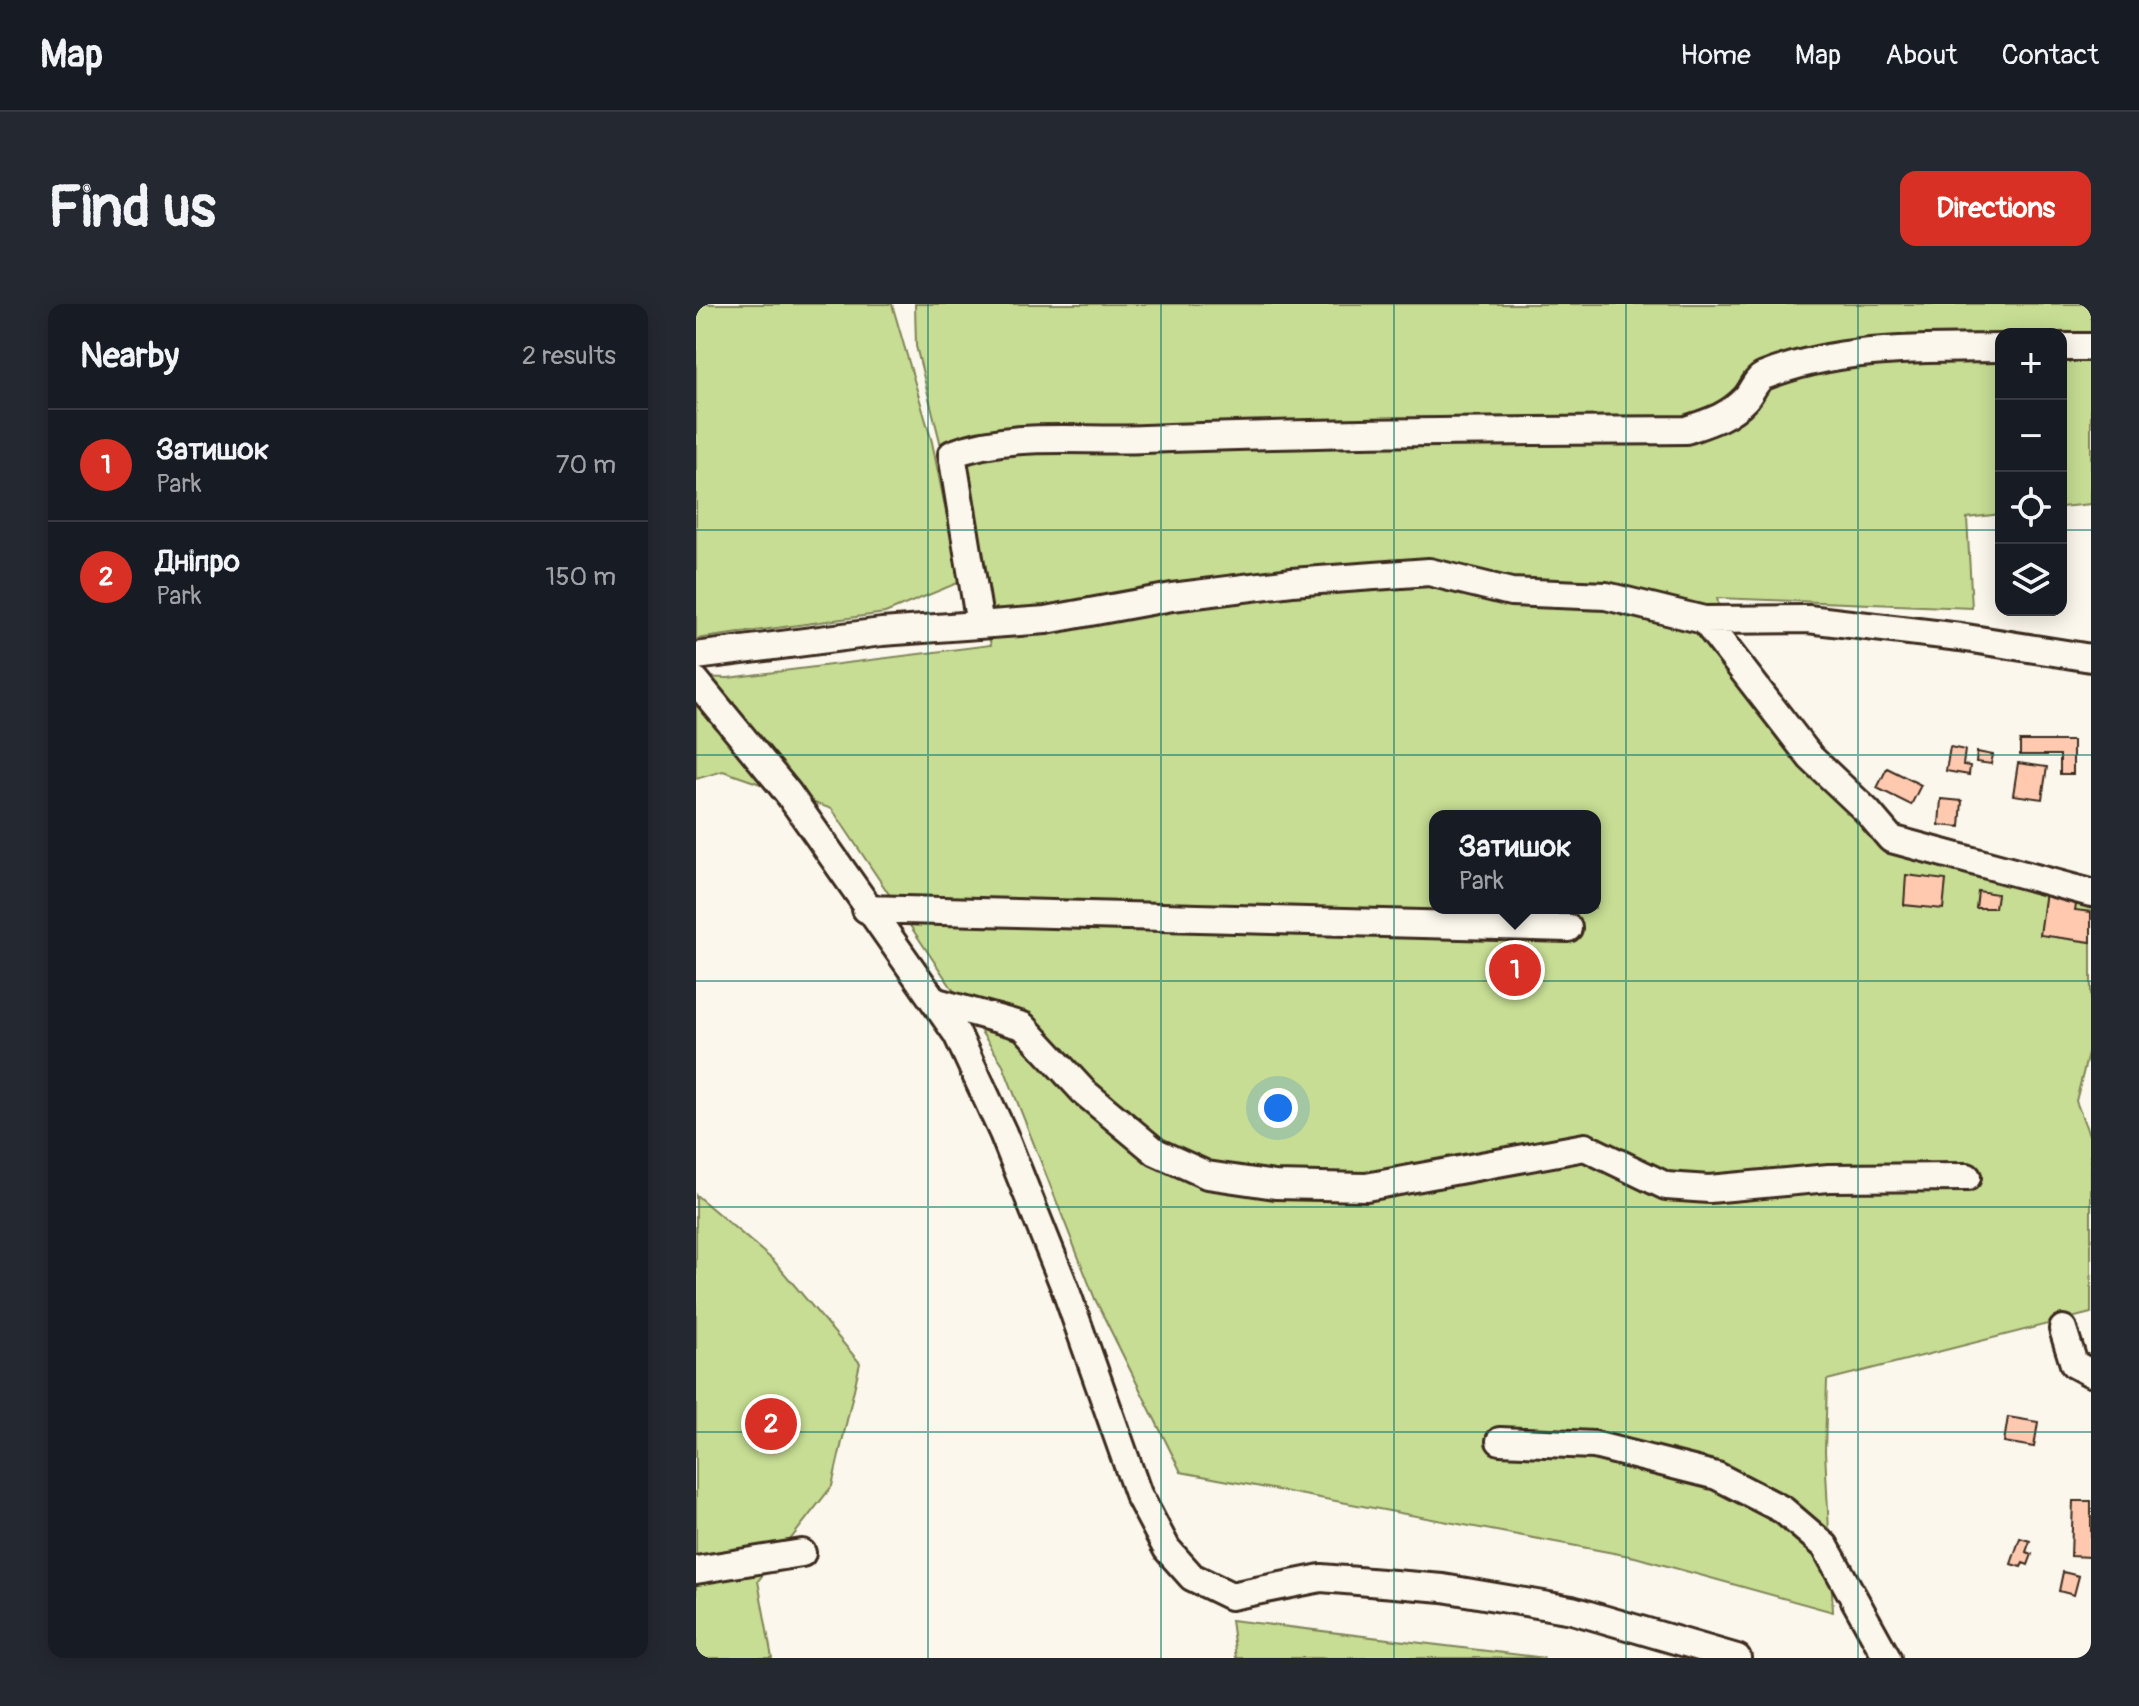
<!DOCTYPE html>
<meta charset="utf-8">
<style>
:root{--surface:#171b24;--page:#242831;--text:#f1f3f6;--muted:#9ea1a6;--line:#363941;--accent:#d93025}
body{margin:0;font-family:Pangolin,sans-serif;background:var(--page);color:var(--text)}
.controls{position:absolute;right:24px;top:24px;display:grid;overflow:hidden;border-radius:16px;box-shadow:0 4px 20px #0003}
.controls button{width:72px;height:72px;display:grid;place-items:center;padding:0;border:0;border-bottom:2px solid var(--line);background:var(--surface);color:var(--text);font:40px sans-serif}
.you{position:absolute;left:582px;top:804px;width:28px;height:28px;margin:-20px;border:6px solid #fff;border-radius:50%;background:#1a73e8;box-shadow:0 0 0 12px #1a73e833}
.badge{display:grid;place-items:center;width:52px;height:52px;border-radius:50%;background:var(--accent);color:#fff;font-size:26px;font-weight:700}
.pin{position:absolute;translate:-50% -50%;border:4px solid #fff;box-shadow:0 2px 8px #0006}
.popup{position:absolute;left:733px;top:506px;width:172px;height:104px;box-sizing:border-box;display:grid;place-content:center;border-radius:16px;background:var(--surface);filter:drop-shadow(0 2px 6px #0005);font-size:26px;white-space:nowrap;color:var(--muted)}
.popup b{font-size:30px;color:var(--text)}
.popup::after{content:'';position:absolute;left:50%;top:100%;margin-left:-16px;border:16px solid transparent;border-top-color:var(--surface)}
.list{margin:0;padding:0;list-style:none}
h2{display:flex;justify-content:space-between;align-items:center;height:104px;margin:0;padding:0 32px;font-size:34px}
h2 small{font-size:26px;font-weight:400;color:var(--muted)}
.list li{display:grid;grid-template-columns:52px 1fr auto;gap:24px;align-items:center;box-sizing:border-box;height:112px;padding:0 32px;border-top:2px solid var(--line)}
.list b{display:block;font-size:30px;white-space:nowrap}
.list p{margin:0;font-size:26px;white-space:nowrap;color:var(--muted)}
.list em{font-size:26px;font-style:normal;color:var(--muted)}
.icon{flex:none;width:44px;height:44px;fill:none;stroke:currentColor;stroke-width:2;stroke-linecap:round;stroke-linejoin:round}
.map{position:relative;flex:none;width:1395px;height:1354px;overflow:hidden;border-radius:16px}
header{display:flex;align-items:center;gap:48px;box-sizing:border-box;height:112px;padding:0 40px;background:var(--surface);border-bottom:2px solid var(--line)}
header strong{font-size:38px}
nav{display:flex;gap:44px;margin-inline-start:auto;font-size:28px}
.intro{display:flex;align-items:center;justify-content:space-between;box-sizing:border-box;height:192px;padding:0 48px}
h1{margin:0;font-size:56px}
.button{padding:20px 36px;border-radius:16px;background:var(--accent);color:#fff;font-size:28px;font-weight:700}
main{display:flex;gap:48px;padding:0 48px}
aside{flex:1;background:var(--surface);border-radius:16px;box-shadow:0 4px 20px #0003}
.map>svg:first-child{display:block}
.green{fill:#c6dd93;stroke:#808458;stroke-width:2;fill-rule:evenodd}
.building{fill:#ffc9b0;stroke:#3b2a1e;stroke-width:2}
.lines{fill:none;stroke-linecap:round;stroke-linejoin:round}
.minor-casing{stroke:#3b2a1e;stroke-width:32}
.minor{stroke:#fbf7ec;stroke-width:26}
.grid{fill:none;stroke:#0f766e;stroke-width:2;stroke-opacity:0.55}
</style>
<header>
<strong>Map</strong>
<nav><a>Home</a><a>Map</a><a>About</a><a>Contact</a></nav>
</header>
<div class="intro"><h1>Find us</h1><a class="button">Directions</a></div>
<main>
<aside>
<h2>Nearby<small>2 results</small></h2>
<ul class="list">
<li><span class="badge">1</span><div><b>Затишок</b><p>Park</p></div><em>70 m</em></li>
<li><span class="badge">2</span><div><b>Дніпро</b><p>Park</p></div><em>150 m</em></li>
</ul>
</aside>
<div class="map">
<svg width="1395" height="1354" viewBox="0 0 1395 1354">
<rect width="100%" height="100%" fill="#fbf7ec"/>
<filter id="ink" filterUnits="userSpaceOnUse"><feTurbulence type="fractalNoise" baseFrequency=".0125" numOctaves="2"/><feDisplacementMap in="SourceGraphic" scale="16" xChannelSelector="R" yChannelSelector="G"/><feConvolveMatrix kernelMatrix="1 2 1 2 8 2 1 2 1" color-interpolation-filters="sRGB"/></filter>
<g filter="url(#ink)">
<path class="green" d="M 0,0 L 196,0 L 236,138 L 264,278 L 189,309 L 0,335 Z
M 219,0 L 1395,0 L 1395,200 L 1365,203 L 1365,30 L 1305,30 L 1305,210 L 1271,214 L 1276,304 L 1021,294 L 1036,364 L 1191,540 L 1395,595 L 1395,738 L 1380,797 L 1395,836 L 1395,1009 L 1131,1076 L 1129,1147 L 1137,1308 L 939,1253 L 485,1168 L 399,995 L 306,759 L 136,505 L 27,467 L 0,475 L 0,373 L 32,374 L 295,341 L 220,42 ZM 739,512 L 899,512 L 899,604 L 739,604 Z
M 0,891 L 78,957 L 164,1059 L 136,1182 L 62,1277 L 76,1354 L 0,1354 Z
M 535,1316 L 849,1354 L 540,1354 Z"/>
<path class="building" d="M 1324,437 L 1377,437 L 1377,470 L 1364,470 L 1364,451 L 1324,451 Z
M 1254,443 L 1269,446 L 1267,461 L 1274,462 L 1273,471 L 1250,467 Z
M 1281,448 L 1297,451 L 1295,460 L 1280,458 Z
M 1322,459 L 1351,463 L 1346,495 L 1317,491 Z
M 1191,464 L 1225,481 L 1215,501 L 1181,484 Z
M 1245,495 L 1266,497 L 1264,523 L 1243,521 Z
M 1210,571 L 1250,576 L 1247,605 L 1208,601 Z
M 1282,587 L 1301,590 L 1299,604 L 1280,604 Z
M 1350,587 L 1381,596 L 1379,606 L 1395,608 L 1395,638 L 1344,631 Z
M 1312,1113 L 1342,1118 L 1338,1143 L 1308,1138 Z
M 1377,1197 L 1395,1197 L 1395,1253 L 1375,1252 Z
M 1324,1234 L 1334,1237 L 1330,1248 L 1336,1250 L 1332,1261 L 1327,1259 L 1325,1263 L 1315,1260 Z
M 1367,1268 L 1383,1272 L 1378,1291 L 1363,1287 Z"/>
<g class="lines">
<defs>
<path id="minor" d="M 1365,43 L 1395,43
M 1008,316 L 1115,454 L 1171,507 L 1195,535 L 1395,589
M 284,321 L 256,150 C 315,127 386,138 449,135 C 629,128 809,127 990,126 C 1013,118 1032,113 1049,95 C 1056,88 1059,76 1068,72 C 1143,42 1227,45 1305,44
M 0,352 L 186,328 L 350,316 L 476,293 L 596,278 L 733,268 L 815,288 L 910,292 L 1008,316 L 1112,315 L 1264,333 L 1395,354
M 0,377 L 92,489 L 261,730 L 307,829 L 369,984 L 442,1190 L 471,1245 L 496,1273 L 535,1292 L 625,1274 L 747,1284 L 876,1306 L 1041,1354
M 170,605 L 872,624
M 241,698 L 327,722 L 388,788 L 460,848 L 511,871 L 579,881 L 670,883 L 889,843 L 970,882 L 1013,885 L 1133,874 L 1271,873
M 1367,1025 L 1378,1060 L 1395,1069
M 804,1137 L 898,1141 L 1021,1172 L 1087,1206 L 1129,1242 L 1191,1354
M 0,1266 L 106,1249"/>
</defs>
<use href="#minor" class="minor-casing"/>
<use href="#minor" class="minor"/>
</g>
</g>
<path class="grid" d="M 232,0 L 232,1354M 465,0 L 465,1354M 698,0 L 698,1354M 930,0 L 930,1354M 1162,0 L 1162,1354M 0,226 L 1305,226M 1365,226 L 1395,226M 0,451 L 1395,451M 0,677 L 1395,677M 0,903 L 1395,903M 0,1128 L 1395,1128"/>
</svg>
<div class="controls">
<button>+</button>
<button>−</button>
<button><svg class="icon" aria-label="locate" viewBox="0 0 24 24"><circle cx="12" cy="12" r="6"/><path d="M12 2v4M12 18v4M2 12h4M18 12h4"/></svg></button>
<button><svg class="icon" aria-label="layers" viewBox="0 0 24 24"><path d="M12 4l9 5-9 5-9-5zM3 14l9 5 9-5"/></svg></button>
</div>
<div class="you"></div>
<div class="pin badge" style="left:819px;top:666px">1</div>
<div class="popup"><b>Затишок</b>Park</div>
<div class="pin badge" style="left:75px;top:1120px">2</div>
</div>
</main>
